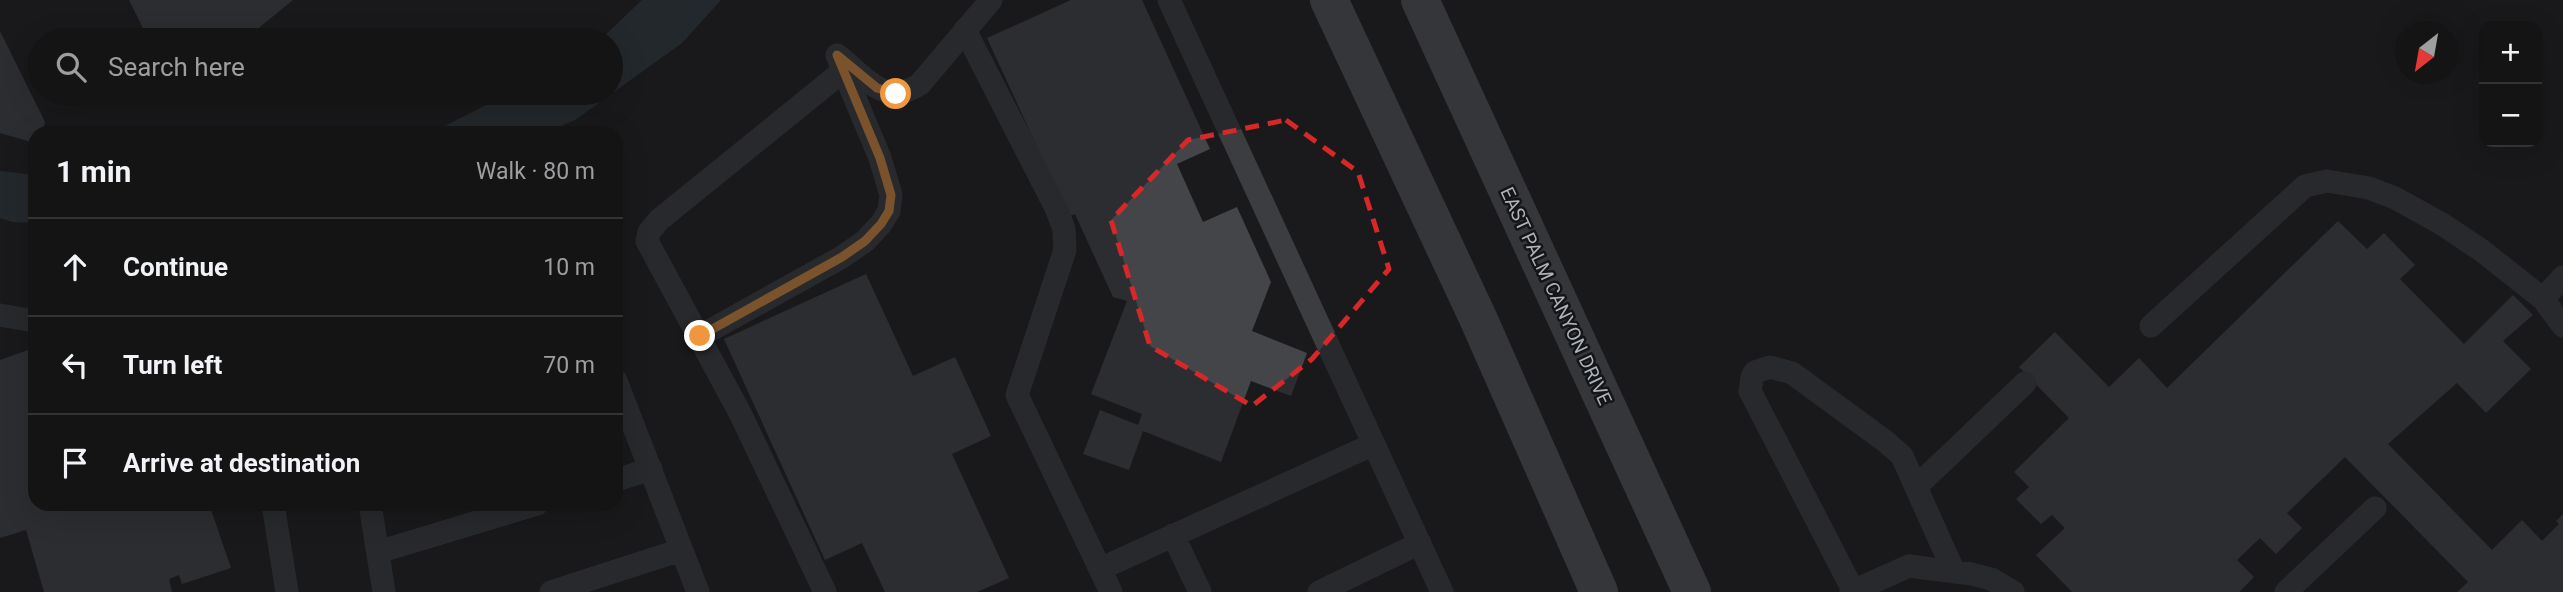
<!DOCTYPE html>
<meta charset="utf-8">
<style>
:root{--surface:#141415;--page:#1d1d1e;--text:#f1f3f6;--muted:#9d9ea0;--line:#333334}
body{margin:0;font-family:Roboto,sans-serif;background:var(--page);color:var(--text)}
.controls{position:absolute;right:21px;top:21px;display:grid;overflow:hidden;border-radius:14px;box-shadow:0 7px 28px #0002}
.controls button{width:63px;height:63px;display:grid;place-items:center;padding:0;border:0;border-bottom:2px solid var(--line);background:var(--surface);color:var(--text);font:35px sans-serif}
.compass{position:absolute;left:2395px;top:21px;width:63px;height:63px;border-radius:50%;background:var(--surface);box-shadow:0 7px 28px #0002;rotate:211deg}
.stop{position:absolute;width:21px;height:21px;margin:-16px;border:5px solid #f0973e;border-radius:50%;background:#fff}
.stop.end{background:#f0973e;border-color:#fff;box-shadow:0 2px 7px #0008}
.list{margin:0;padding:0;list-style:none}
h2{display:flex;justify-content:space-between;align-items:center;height:91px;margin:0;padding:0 28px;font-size:30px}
h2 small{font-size:23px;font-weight:400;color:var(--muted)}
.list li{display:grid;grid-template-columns:46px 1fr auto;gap:21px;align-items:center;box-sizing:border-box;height:98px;padding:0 28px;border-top:2px solid var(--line)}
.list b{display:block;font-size:26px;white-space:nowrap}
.list em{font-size:23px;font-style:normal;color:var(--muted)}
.icon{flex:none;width:38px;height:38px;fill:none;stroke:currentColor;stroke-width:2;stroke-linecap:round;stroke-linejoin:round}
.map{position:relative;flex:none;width:2563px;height:592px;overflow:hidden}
.search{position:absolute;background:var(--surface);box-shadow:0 7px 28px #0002;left:28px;top:28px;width:595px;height:77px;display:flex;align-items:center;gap:18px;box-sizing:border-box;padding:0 24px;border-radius:38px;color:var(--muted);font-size:26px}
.panel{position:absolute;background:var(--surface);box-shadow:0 7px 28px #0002;left:28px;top:126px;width:595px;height:385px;border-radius:21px}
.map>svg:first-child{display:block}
.water{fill:#2f3b40}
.building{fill:#444549}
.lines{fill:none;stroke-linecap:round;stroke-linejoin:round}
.lane{stroke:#3b3d41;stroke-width:23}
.primary{stroke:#575a60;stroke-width:38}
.route{stroke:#f0973e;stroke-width:9}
.marked{fill:none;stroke:#d62828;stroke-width:5;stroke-dasharray:14 9;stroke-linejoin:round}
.labels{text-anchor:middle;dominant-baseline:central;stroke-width:5;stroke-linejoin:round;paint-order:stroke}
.street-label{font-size:19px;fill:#acb3bb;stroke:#151517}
</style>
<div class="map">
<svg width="2563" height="592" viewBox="0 0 2563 592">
<rect width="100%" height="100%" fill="#1a1a1c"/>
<path class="water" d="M 642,0 L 721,0 L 682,43 L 575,120 L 545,133 L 431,133 L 510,93 L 611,93 L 611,40 L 600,40 Z
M 0,171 L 35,175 L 35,223 L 12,222 L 0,218 Z"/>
<path class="building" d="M 129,0 L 293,0 L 244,40 L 149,40 Z
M 1071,0 L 1142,0 L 1210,149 L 1177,164 L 1203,222 L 1237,207 L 1271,282 L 1252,331 L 1307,353 L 1291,396 L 1251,381 L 1221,462 L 1143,431 L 1129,470 L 1083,454 L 1100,410 L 1138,425 L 1142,414 L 1091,394 L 1127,301 L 1113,297 L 1075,214 L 1069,216 L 987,38 Z
M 0,31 L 45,122 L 42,133 L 35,133 L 35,143 L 0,133 Z
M 2338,221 L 2367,249 L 2384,233 L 2415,265 L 2400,279 L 2464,344 L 2513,295 L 2533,315 L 2503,341 L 2531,369 L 2486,413 L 2457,383 L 2388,444 L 2492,550 L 2522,520 L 2542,541 L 2559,524 L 2556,521 L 2563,514 L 2563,592 L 2457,592 L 2468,582 L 2345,457 L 2287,513 L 2302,528 L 2276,554 L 2260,538 L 2237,560 L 2254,577 L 2239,592 L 2072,592 L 2036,555 L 2065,528 L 2052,515 L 2041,524 L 2016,499 L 2029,487 L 2014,472 L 2069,418 L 2019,367 L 2055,332 L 2109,387 L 2139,358 L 2167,388 Z
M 866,274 L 913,376 L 955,357 L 991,436 L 952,454 L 1009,578 L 977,592 L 885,592 L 862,543 L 825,560 L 724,339 Z
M 34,348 L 35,504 L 209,504 L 231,568 L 182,584 L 179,575 L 169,579 L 172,592 L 44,592 L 26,530 L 0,538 L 0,360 Z"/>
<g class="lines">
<path class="lane" d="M 1169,0 L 1442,592
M 965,30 L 1056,208 L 1064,229 L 1065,250 L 1017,395 L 1111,592
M 840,57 C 866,79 886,107 920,84 L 991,0
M 2543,299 L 2563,277
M 0,315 L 35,321
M 2151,326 L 2305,186 L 2327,181 L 2369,188 L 2395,198 L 2442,224 L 2481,250 L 2543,299 L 2563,326
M 700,336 L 842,257 L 865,241 L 881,224 L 889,211 L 891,195 L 880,158 L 837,55
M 616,381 L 698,592
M 616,480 L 651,469
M 1916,487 L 2025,383
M 273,504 L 287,592
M 370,504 L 384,592
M 1173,535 L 1200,592
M 378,552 L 537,504
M 1100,569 L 1374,444
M 551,592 L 681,550
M 825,592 L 740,413 L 647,241 L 649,232 L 659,220 L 843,71
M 1319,592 L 1420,543
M 1851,592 L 1909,566 L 1972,574 L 1991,579 L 2013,592
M 1854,592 L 1750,391 L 1752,377 L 1755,372 L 1770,367 L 1792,373 L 1885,441 L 1902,456 L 1954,572
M 2286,592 L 2375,508"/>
<path class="primary" d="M 1329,0 L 1478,318 L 1599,592
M 1420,0 L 1692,592"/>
</g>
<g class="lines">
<path class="route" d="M 700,336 L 842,257 L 865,241 L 881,224 L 889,211 L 891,195 L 880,158 L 837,55 L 877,88 L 896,94"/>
</g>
<path d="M0 0H2563V592H0ZM 1286,120 L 1358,172 L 1389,269 L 1312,359 L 1252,406 L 1150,346 L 1111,220 L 1188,140 Z" fill="#1a1a1c" fill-opacity=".55" fill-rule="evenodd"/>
<path class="marked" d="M 1286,120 L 1358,172 L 1389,269 L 1312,359 L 1252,406 L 1150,346 L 1111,220 L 1188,140 Z"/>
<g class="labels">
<g class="street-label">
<text transform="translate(1556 296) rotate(65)">EAST PALM CANYON DRIVE</text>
</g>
</g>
</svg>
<div class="controls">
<button>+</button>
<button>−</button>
</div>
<svg class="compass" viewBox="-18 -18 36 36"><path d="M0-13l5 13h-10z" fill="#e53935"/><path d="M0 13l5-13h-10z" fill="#9d9ea0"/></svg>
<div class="stop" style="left:896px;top:94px"></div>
<div class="stop end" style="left:700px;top:336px"></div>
<div class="search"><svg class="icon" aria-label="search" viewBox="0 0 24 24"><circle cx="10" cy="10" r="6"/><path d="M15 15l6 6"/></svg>Search here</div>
<section class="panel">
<h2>1 min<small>Walk · 80 m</small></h2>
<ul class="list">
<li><svg class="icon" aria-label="ahead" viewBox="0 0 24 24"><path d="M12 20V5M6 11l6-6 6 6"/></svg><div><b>Continue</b></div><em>10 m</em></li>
<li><svg class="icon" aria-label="left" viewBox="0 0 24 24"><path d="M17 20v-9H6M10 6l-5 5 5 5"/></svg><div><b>Turn left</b></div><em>70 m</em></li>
<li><svg class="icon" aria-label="arrive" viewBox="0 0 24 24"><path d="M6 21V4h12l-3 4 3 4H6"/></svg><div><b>Arrive at destination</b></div></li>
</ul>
</section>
</div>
